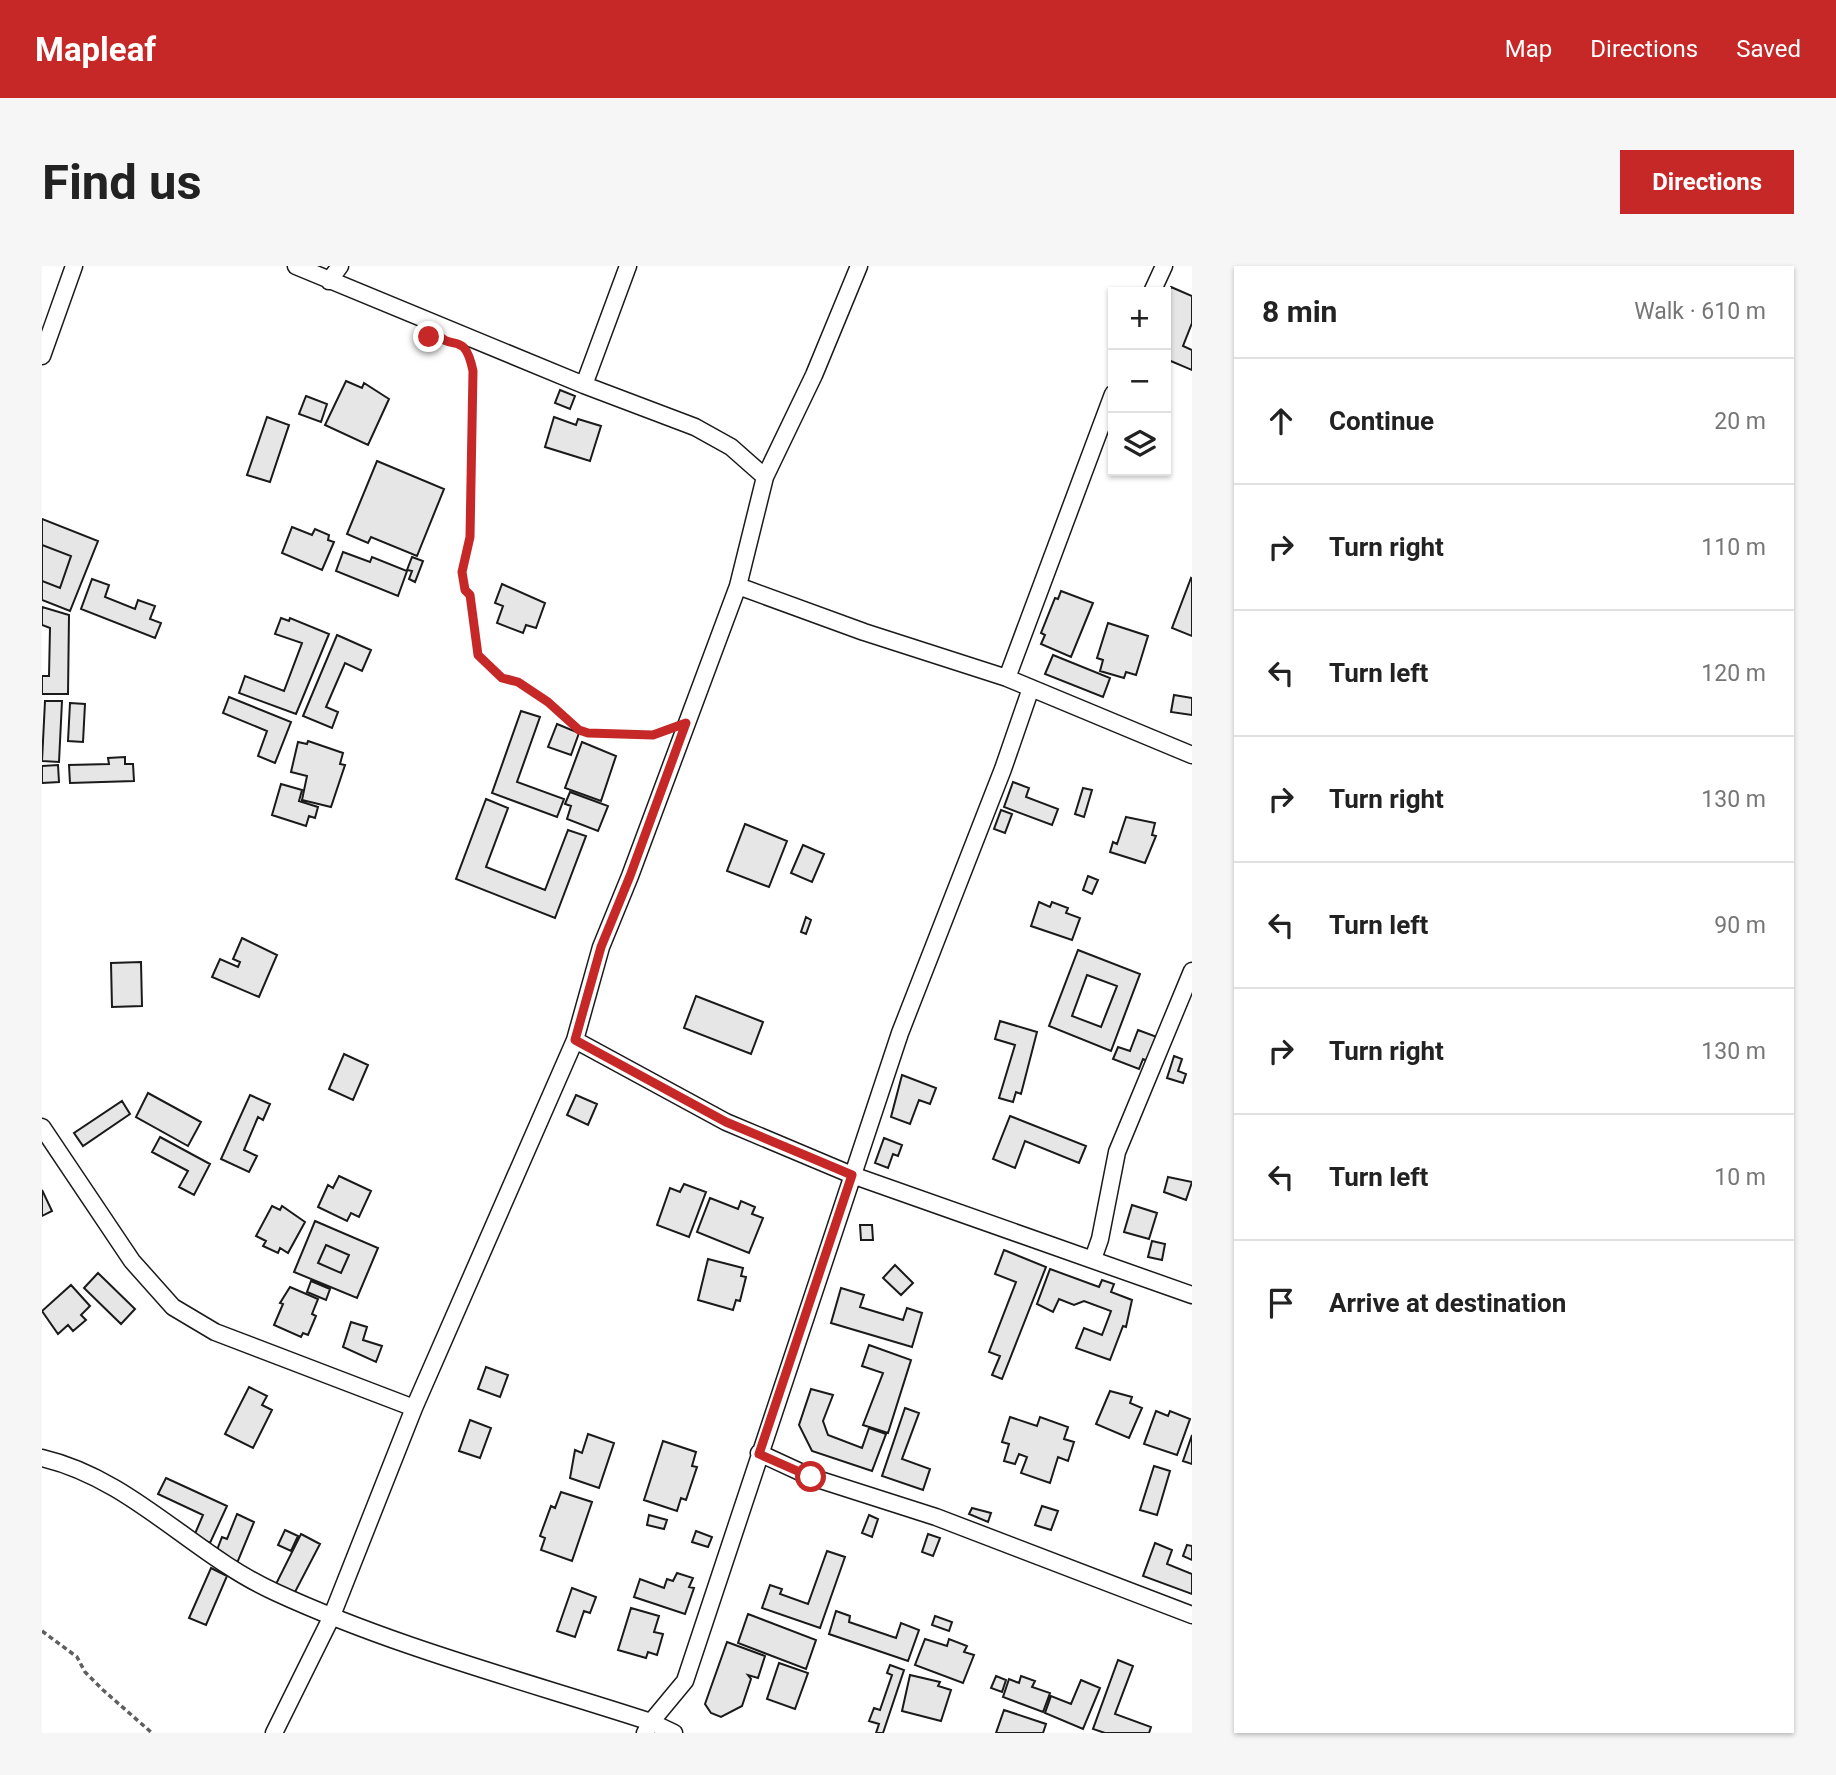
<!DOCTYPE html>
<meta charset="utf-8">
<style>
:root{--surface:#fff;--page:#f6f6f6;--text:#222;--muted:#767676;--line:#e0e0e0;--accent:#c62828}
body{margin:0;font-family:Roboto,sans-serif;background:var(--page);color:var(--text)}
.controls{position:absolute;right:21px;top:21px;display:grid;overflow:hidden;border-radius:0px;box-shadow:0 2px 5px #0004}
.controls button{width:63px;height:63px;display:grid;place-items:center;padding:0;border:0;border-bottom:2px solid var(--line);background:var(--surface);color:var(--text);font:35px sans-serif}
.stop{position:absolute;width:21px;height:21px;margin:-16px;border:5px solid #c62828;border-radius:50%;background:#fff}
.stop.end{background:#c62828;border-color:#fff;box-shadow:0 2px 7px #0008}
.list{margin:0;padding:0;list-style:none}
h2{display:flex;justify-content:space-between;align-items:center;height:91px;margin:0;padding:0 28px;font-size:30px}
h2 small{font-size:23px;font-weight:400;color:var(--muted)}
.list li{display:grid;grid-template-columns:46px 1fr auto;gap:21px;align-items:center;box-sizing:border-box;height:126px;padding:0 28px;border-top:2px solid var(--line)}
.list b{display:block;font-size:26px;white-space:nowrap}
.list em{font-size:23px;font-style:normal;color:var(--muted)}
.icon{flex:none;width:38px;height:38px;fill:none;stroke:currentColor;stroke-width:2;stroke-linecap:round;stroke-linejoin:round}
.map{position:relative;flex:none;width:1150px;height:1467px;overflow:hidden;border-radius:0px}
header{display:flex;align-items:center;gap:42px;box-sizing:border-box;height:98px;padding:0 35px;background:var(--accent);color:#fff}
header strong{font-size:33px}
nav{display:flex;gap:38px;margin-inline-start:auto;font-size:24px}
.intro{display:flex;align-items:center;justify-content:space-between;box-sizing:border-box;height:168px;padding:0 42px}
h1{margin:0;font-size:49px}
.button{padding:18px 32px;border-radius:0px;background:var(--accent);color:#fff;font-size:24px;font-weight:700}
main{display:flex;gap:42px;padding:0 42px}
aside{flex:1;background:var(--surface);border-radius:0px;box-shadow:0 2px 5px #0004}
.map>svg:first-child{display:block}
.building{fill:#e6e6e6;stroke:#1a1a1a;stroke-width:2;fill-rule:evenodd}
.lines{fill:none;stroke-linecap:round;stroke-linejoin:round}
.minor-casing{stroke:#1a1a1a;stroke-width:19}
.path{stroke:#5f5f5f;stroke-width:3.5;stroke-dasharray:5 3.5;stroke-linecap:butt}
.minor{stroke:#fff;stroke-width:16}
.route{stroke:#c62828;stroke-width:9}
</style>
<header>
<strong>Mapleaf</strong>
<nav><a>Map</a><a>Directions</a><a>Saved</a></nav>
</header>
<div class="intro"><h1>Find us</h1><a class="button">Directions</a></div>
<main>
<div class="map">
<svg width="1150" height="1467" viewBox="0 0 1150 1467">
<rect width="100%" height="100%" fill="#fff"/>
<path class="building" d="M 1129,21 L 1150,30 L 1150,57 L 1141,80 L 1150,84 L 1150,104 L 1124,93 L 1124,33 Z
M 304,115 L 320,122 L 322,117 L 347,133 L 326,179 L 283,159 Z
M 518,124 L 533,130 L 528,143 L 513,137 Z
M 264,130 L 285,138 L 279,156 L 257,148 Z
M 225,151 L 247,159 L 228,216 L 205,209 Z
M 512,151 L 534,159 L 536,153 L 559,160 L 548,195 L 503,181 Z
M 335,195 L 402,223 L 375,290 L 329,271 L 326,277 L 305,268 Z
M 0,253 L 56,275 L 28,345 L 0,334 L 0,315 L 18,322 L 29,290 L 0,279 Z
M 250,261 L 270,269 L 273,263 L 287,269 L 286,274 L 292,276 L 280,304 L 240,287 Z
M 0,279 L 29,290 L 18,322 L 0,315 Z
M 301,286 L 328,296 L 330,291 L 365,305 L 356,330 L 294,305 Z
M 370,291 L 381,295 L 373,316 L 367,313 L 370,305 L 365,304 Z
M 1149,312 L 1150,313 L 1150,370 L 1130,362 Z
M 50,313 L 67,319 L 63,331 L 93,343 L 96,334 L 113,340 L 108,353 L 119,357 L 113,372 L 39,343 Z
M 460,318 L 503,337 L 494,362 L 484,359 L 481,367 L 455,357 L 461,340 L 453,337 Z
M 1019,325 L 1051,337 L 1029,391 L 999,378 L 1003,369 L 999,367 L 1013,332 L 1016,333 Z
M 0,341 L 27,349 L 26,428 L 0,428 L 0,410 L 7,410 L 8,362 L 0,359 Z
M 239,352 L 247,355 L 248,352 L 287,368 L 254,448 L 197,427 L 203,410 L 242,425 L 260,377 L 233,368 Z
M 1066,357 L 1106,370 L 1094,409 L 1084,406 L 1082,412 L 1058,405 L 1061,394 L 1055,392 Z
M 295,369 L 329,384 L 320,405 L 303,397 L 284,441 L 296,446 L 290,462 L 261,450 Z
M 1011,389 L 1068,412 L 1061,431 L 1003,408 Z
M 1132,429 L 1150,432 L 1150,449 L 1129,446 Z
M 187,431 L 249,456 L 233,497 L 216,490 L 225,465 L 181,447 Z
M 3,435 L 20,435 L 17,496 L 0,495 Z
M 28,437 L 43,438 L 41,476 L 26,475 Z
M 479,445 L 498,451 L 475,516 L 522,533 L 515,551 L 450,527 Z
M 515,458 L 537,467 L 529,489 L 506,481 Z
M 266,475 L 301,487 L 298,498 L 303,499 L 289,541 L 260,534 L 265,510 L 249,506 L 256,476 L 265,478 Z
M 540,476 L 574,490 L 559,535 L 523,522 Z
M 83,491 L 83,498 L 91,498 L 92,515 L 28,517 L 27,499 L 67,498 L 66,492 Z
M 16,499 L 17,516 L 0,517 L 0,500 Z
M 971,516 L 987,522 L 984,531 L 1016,543 L 1010,559 L 962,541 Z
M 239,518 L 260,524 L 257,535 L 276,541 L 273,552 L 267,550 L 264,560 L 230,549 Z
M 1041,522 L 1050,524 L 1042,551 L 1033,548 Z
M 528,526 L 566,540 L 556,565 L 525,553 L 529,540 L 523,538 Z
M 444,533 L 466,542 L 444,601 L 503,624 L 526,564 L 544,570 L 513,652 L 414,613 Z
M 959,544 L 970,548 L 963,567 L 952,563 Z
M 1084,551 L 1113,557 L 1110,569 L 1114,570 L 1103,597 L 1068,586 L 1071,576 L 1075,578 Z
M 703,558 L 745,575 L 727,621 L 685,605 Z
M 761,579 L 782,588 L 770,616 L 749,607 Z
M 1046,610 L 1056,614 L 1050,628 L 1041,624 Z
M 997,636 L 1008,641 L 1010,636 L 1026,642 L 1024,647 L 1038,652 L 1030,674 L 989,660 Z
M 764,651 L 769,654 L 764,668 L 759,666 Z
M 200,672 L 235,689 L 217,731 L 170,711 L 178,693 L 196,701 L 198,696 L 191,693 Z
M 1036,684 L 1098,708 L 1069,785 L 1007,760 ZM 1045,709 L 1075,720 L 1059,761 L 1030,750 Z
M 99,696 L 100,740 L 70,741 L 69,697 Z
M 654,730 L 721,756 L 709,788 L 642,762 Z
M 958,755 L 995,766 L 979,828 L 974,826 L 971,836 L 957,832 L 973,779 L 953,773 Z
M 1096,764 L 1115,771 L 1106,795 L 1101,793 L 1097,803 L 1071,793 L 1076,781 L 1088,785 Z
M 302,788 L 326,799 L 311,834 L 287,823 Z
M 1132,790 L 1140,793 L 1136,805 L 1144,808 L 1141,817 L 1125,812 Z
M 860,809 L 894,822 L 888,838 L 877,834 L 868,858 L 849,851 Z
M 106,827 L 159,856 L 146,880 L 94,851 Z
M 208,829 L 228,838 L 221,854 L 216,851 L 202,884 L 215,890 L 207,906 L 179,893 Z
M 534,829 L 555,838 L 546,859 L 525,849 Z
M 80,835 L 88,848 L 41,880 L 32,867 Z
M 968,850 L 1044,880 L 1037,897 L 983,875 L 973,902 L 951,893 Z
M 118,871 L 168,898 L 152,929 L 137,921 L 146,905 L 110,886 Z
M 842,872 L 860,879 L 856,890 L 851,888 L 846,902 L 833,897 Z
M 297,910 L 329,925 L 317,951 L 309,947 L 305,955 L 276,941 L 286,919 L 291,922 Z
M 1126,911 L 1150,916 L 1144,934 L 1122,926 Z
M 642,918 L 664,926 L 647,971 L 615,959 L 628,922 L 638,926 Z
M 0,924 L 10,945 L 0,950 Z
M 668,932 L 696,943 L 699,935 L 713,941 L 710,948 L 721,952 L 707,987 L 655,966 Z
M 1090,939 L 1115,947 L 1107,973 L 1082,966 Z
M 230,940 L 238,944 L 240,940 L 263,956 L 246,987 L 238,982 L 236,987 L 221,980 L 224,975 L 214,970 Z
M 273,955 L 336,982 L 315,1032 L 252,1006 ZM 284,979 L 307,989 L 299,1007 L 276,997 Z
M 818,959 L 830,959 L 831,974 L 819,974 Z
M 1110,975 L 1123,978 L 1120,994 L 1106,991 Z
M 284,979 L 307,989 L 299,1007 L 276,997 Z
M 962,984 L 1004,1001 L 960,1113 L 950,1109 L 958,1090 L 947,1086 L 974,1016 L 953,1008 Z
M 666,993 L 701,1002 L 699,1010 L 704,1011 L 698,1035 L 694,1034 L 691,1044 L 656,1034 Z
M 853,999 L 871,1017 L 859,1029 L 841,1012 Z
M 1008,1003 L 1057,1021 L 1060,1014 L 1072,1018 L 1069,1026 L 1090,1034 L 1084,1061 L 1081,1060 L 1068,1094 L 1034,1082 L 1042,1062 L 1060,1069 L 1069,1045 L 1042,1035 L 1032,1039 L 1017,1033 L 1011,1046 L 995,1038 Z
M 56,1007 L 93,1043 L 79,1058 L 42,1022 Z
M 269,1015 L 288,1023 L 284,1034 L 265,1026 Z
M 29,1019 L 48,1040 L 39,1049 L 44,1054 L 31,1065 L 26,1059 L 16,1068 L 0,1045 Z
M 248,1021 L 276,1033 L 270,1048 L 274,1050 L 266,1069 L 261,1067 L 259,1071 L 232,1059 L 241,1038 L 238,1037 Z
M 799,1022 L 822,1029 L 818,1041 L 861,1054 L 865,1042 L 880,1047 L 870,1081 L 789,1057 Z
M 309,1056 L 325,1061 L 321,1074 L 340,1080 L 334,1096 L 301,1081 Z
M 827,1079 L 869,1094 L 846,1167 L 821,1159 L 841,1107 L 820,1100 Z
M 444,1101 L 466,1109 L 458,1131 L 436,1123 Z
M 207,1121 L 225,1130 L 220,1139 L 230,1144 L 211,1182 L 183,1168 Z
M 769,1123 L 791,1129 L 781,1155 L 786,1169 L 820,1182 L 827,1162 L 844,1168 L 830,1205 L 770,1185 L 757,1159 Z
M 1068,1125 L 1090,1131 L 1088,1137 L 1100,1142 L 1087,1172 L 1054,1158 Z
M 863,1142 L 877,1147 L 860,1193 L 888,1203 L 881,1224 L 840,1210 Z
M 1114,1145 L 1126,1150 L 1128,1145 L 1148,1153 L 1135,1189 L 1102,1178 Z
M 968,1151 L 995,1160 L 998,1151 L 1026,1161 L 1022,1173 L 1032,1176 L 1026,1195 L 1016,1191 L 1008,1217 L 979,1207 L 985,1191 L 977,1188 L 973,1198 L 962,1195 L 967,1178 L 960,1176 Z
M 428,1154 L 449,1162 L 438,1192 L 417,1185 Z
M 546,1168 L 572,1177 L 557,1222 L 528,1212 L 533,1184 L 540,1187 Z
M 1150,1169 L 1150,1198 L 1141,1195 Z
M 621,1175 L 654,1186 L 650,1200 L 655,1201 L 644,1234 L 639,1232 L 635,1245 L 602,1234 Z
M 1112,1200 L 1128,1205 L 1115,1249 L 1098,1244 Z
M 124,1212 L 185,1240 L 168,1277 L 152,1270 L 161,1249 L 116,1228 Z
M 519,1226 L 550,1236 L 530,1295 L 499,1284 L 503,1272 L 498,1270 L 509,1240 L 513,1242 Z
M 1000,1240 L 1016,1245 L 1009,1264 L 993,1259 Z
M 930,1242 L 949,1247 L 946,1256 L 927,1248 Z
M 195,1248 L 212,1256 L 193,1302 L 176,1295 L 180,1286 L 175,1284 L 180,1271 L 185,1273 Z
M 607,1249 L 625,1254 L 622,1263 L 605,1259 Z
M 827,1249 L 836,1253 L 830,1271 L 820,1267 Z
M 243,1264 L 256,1270 L 249,1285 L 236,1279 Z
M 654,1265 L 670,1271 L 666,1281 L 650,1276 Z
M 259,1268 L 278,1278 L 252,1328 L 234,1318 Z
M 886,1268 L 898,1272 L 891,1290 L 880,1286 Z
M 1113,1277 L 1130,1284 L 1125,1298 L 1150,1308 L 1150,1328 L 1101,1310 Z
M 1145,1279 L 1150,1280 L 1150,1294 L 1141,1290 Z
M 785,1285 L 803,1291 L 778,1362 L 720,1342 L 728,1319 L 740,1323 L 738,1328 L 766,1338 Z
M 169,1302 L 185,1310 L 164,1359 L 147,1352 Z
M 635,1307 L 651,1312 L 647,1321 L 652,1322 L 643,1348 L 592,1331 L 598,1313 L 622,1322 L 625,1313 L 631,1315 Z
M 530,1322 L 554,1331 L 548,1347 L 542,1345 L 533,1371 L 515,1365 Z
M 589,1342 L 617,1350 L 612,1366 L 621,1368 L 615,1389 L 606,1386 L 604,1392 L 576,1384 Z
M 794,1345 L 808,1350 L 807,1356 L 854,1372 L 859,1357 L 877,1364 L 866,1395 L 787,1368 Z
M 706,1348 L 774,1374 L 764,1403 L 696,1377 Z
M 893,1350 L 910,1356 L 907,1365 L 890,1359 Z
M 883,1373 L 905,1380 L 907,1373 L 925,1380 L 922,1386 L 932,1389 L 921,1417 L 873,1399 Z
M 685,1376 L 723,1390 L 716,1412 L 706,1409 L 709,1413 L 700,1440 L 679,1451 L 669,1447 L 663,1438 Z
M 1076,1394 L 1091,1400 L 1073,1448 L 1109,1461 L 1107,1467 L 1063,1467 L 1051,1463 Z
M 737,1397 L 766,1407 L 753,1443 L 725,1433 Z
M 848,1399 L 862,1404 L 841,1467 L 834,1467 L 837,1458 L 827,1455 L 832,1442 L 838,1444 L 850,1409 L 845,1407 Z
M 868,1409 L 898,1416 L 896,1420 L 909,1424 L 899,1455 L 860,1445 Z
M 954,1410 L 964,1414 L 960,1426 L 949,1422 Z
M 979,1410 L 993,1415 L 990,1421 L 1008,1427 L 1001,1446 L 961,1431 L 967,1413 L 977,1417 Z
M 1039,1414 L 1058,1422 L 1041,1463 L 1003,1447 L 1009,1430 L 1029,1438 Z
M 962,1444 L 1004,1458 L 1001,1467 L 954,1467 Z"/>
<g class="lines">
<defs>
<path id="minor" d="M 254,0 L 542,119 L 653,161 L 689,181 L 723,211 L 696,320 L 822,366 L 965,412 L 1150,489
M 287,15 L 298,0
M 1110,26 L 1122,0
M 0,90 L 32,0
M 542,119 L 586,0
M 723,211 L 772,109 L 817,0
M 696,320 L 588,610 L 559,681 L 533,774 L 684,856 L 810,909 L 1150,1029
M 965,412 L 1071,128
M 0,861 L 90,995 L 131,1041 L 173,1066 L 372,1142
M 1051,993 L 1058,973 L 1075,886 L 1150,705
M 717,1187 L 769,1211 L 894,1251 L 1150,1349
M 0,1192 C 90,1213 151,1289 233,1326 C 352,1381 483,1415 609,1456 L 603,1467
M 232,1467 L 289,1352 L 372,1142 L 533,774
M 632,1467 L 609,1456 L 643,1415 L 858,767 L 961,503 L 989,422"/>
</defs>
<use href="#minor" class="minor-casing"/>
<path class="path" d="M 428,89 L 431,105 L 428,271 L 420,306 L 423,324 L 428,329 L 436,389 L 460,412 L 476,416 L 491,425 L 537,463 L 546,467 L 593,470 L 611,469 L 627,463
M 0,1365 L 35,1391 L 43,1406 L 61,1424 L 110,1467"/>
<use href="#minor" class="minor"/>
</g>
<g class="lines">
<path class="route" d="M 387,71 L 394,66 C 410,88 422,62 431,105 L 428,271 L 420,306 L 423,324 L 428,329 L 436,389 L 460,412 L 476,416 L 506,436 L 537,464 L 546,467 L 611,469 L 644,457 L 588,610 L 559,681 L 533,774 L 684,856 L 810,909 L 717,1188 L 769,1211"/>
</g>
</svg>
<div class="controls">
<button>+</button>
<button>−</button>
<button><svg class="icon" aria-label="layers" viewBox="0 0 24 24"><path d="M12 4l9 5-9 5-9-5zM3 14l9 5 9-5"/></svg></button>
</div>
<div class="stop" style="left:769px;top:1211px"></div>
<div class="stop end" style="left:387px;top:71px"></div>
</div>
<aside>
<h2>8 min<small>Walk · 610 m</small></h2>
<ul class="list">
<li><svg class="icon" aria-label="ahead" viewBox="0 0 24 24"><path d="M12 20V5M6 11l6-6 6 6"/></svg><div><b>Continue</b></div><em>20 m</em></li>
<li><svg class="icon" aria-label="right" viewBox="0 0 24 24"><path d="M7 20v-9h11M14 6l5 5-5 5"/></svg><div><b>Turn right</b></div><em>110 m</em></li>
<li><svg class="icon" aria-label="left" viewBox="0 0 24 24"><path d="M17 20v-9H6M10 6l-5 5 5 5"/></svg><div><b>Turn left</b></div><em>120 m</em></li>
<li><svg class="icon" aria-label="right" viewBox="0 0 24 24"><path d="M7 20v-9h11M14 6l5 5-5 5"/></svg><div><b>Turn right</b></div><em>130 m</em></li>
<li><svg class="icon" aria-label="left" viewBox="0 0 24 24"><path d="M17 20v-9H6M10 6l-5 5 5 5"/></svg><div><b>Turn left</b></div><em>90 m</em></li>
<li><svg class="icon" aria-label="right" viewBox="0 0 24 24"><path d="M7 20v-9h11M14 6l5 5-5 5"/></svg><div><b>Turn right</b></div><em>130 m</em></li>
<li><svg class="icon" aria-label="left" viewBox="0 0 24 24"><path d="M17 20v-9H6M10 6l-5 5 5 5"/></svg><div><b>Turn left</b></div><em>10 m</em></li>
<li><svg class="icon" aria-label="arrive" viewBox="0 0 24 24"><path d="M6 21V4h12l-3 4 3 4H6"/></svg><div><b>Arrive at destination</b></div></li>
</ul>
</aside>
</main>
